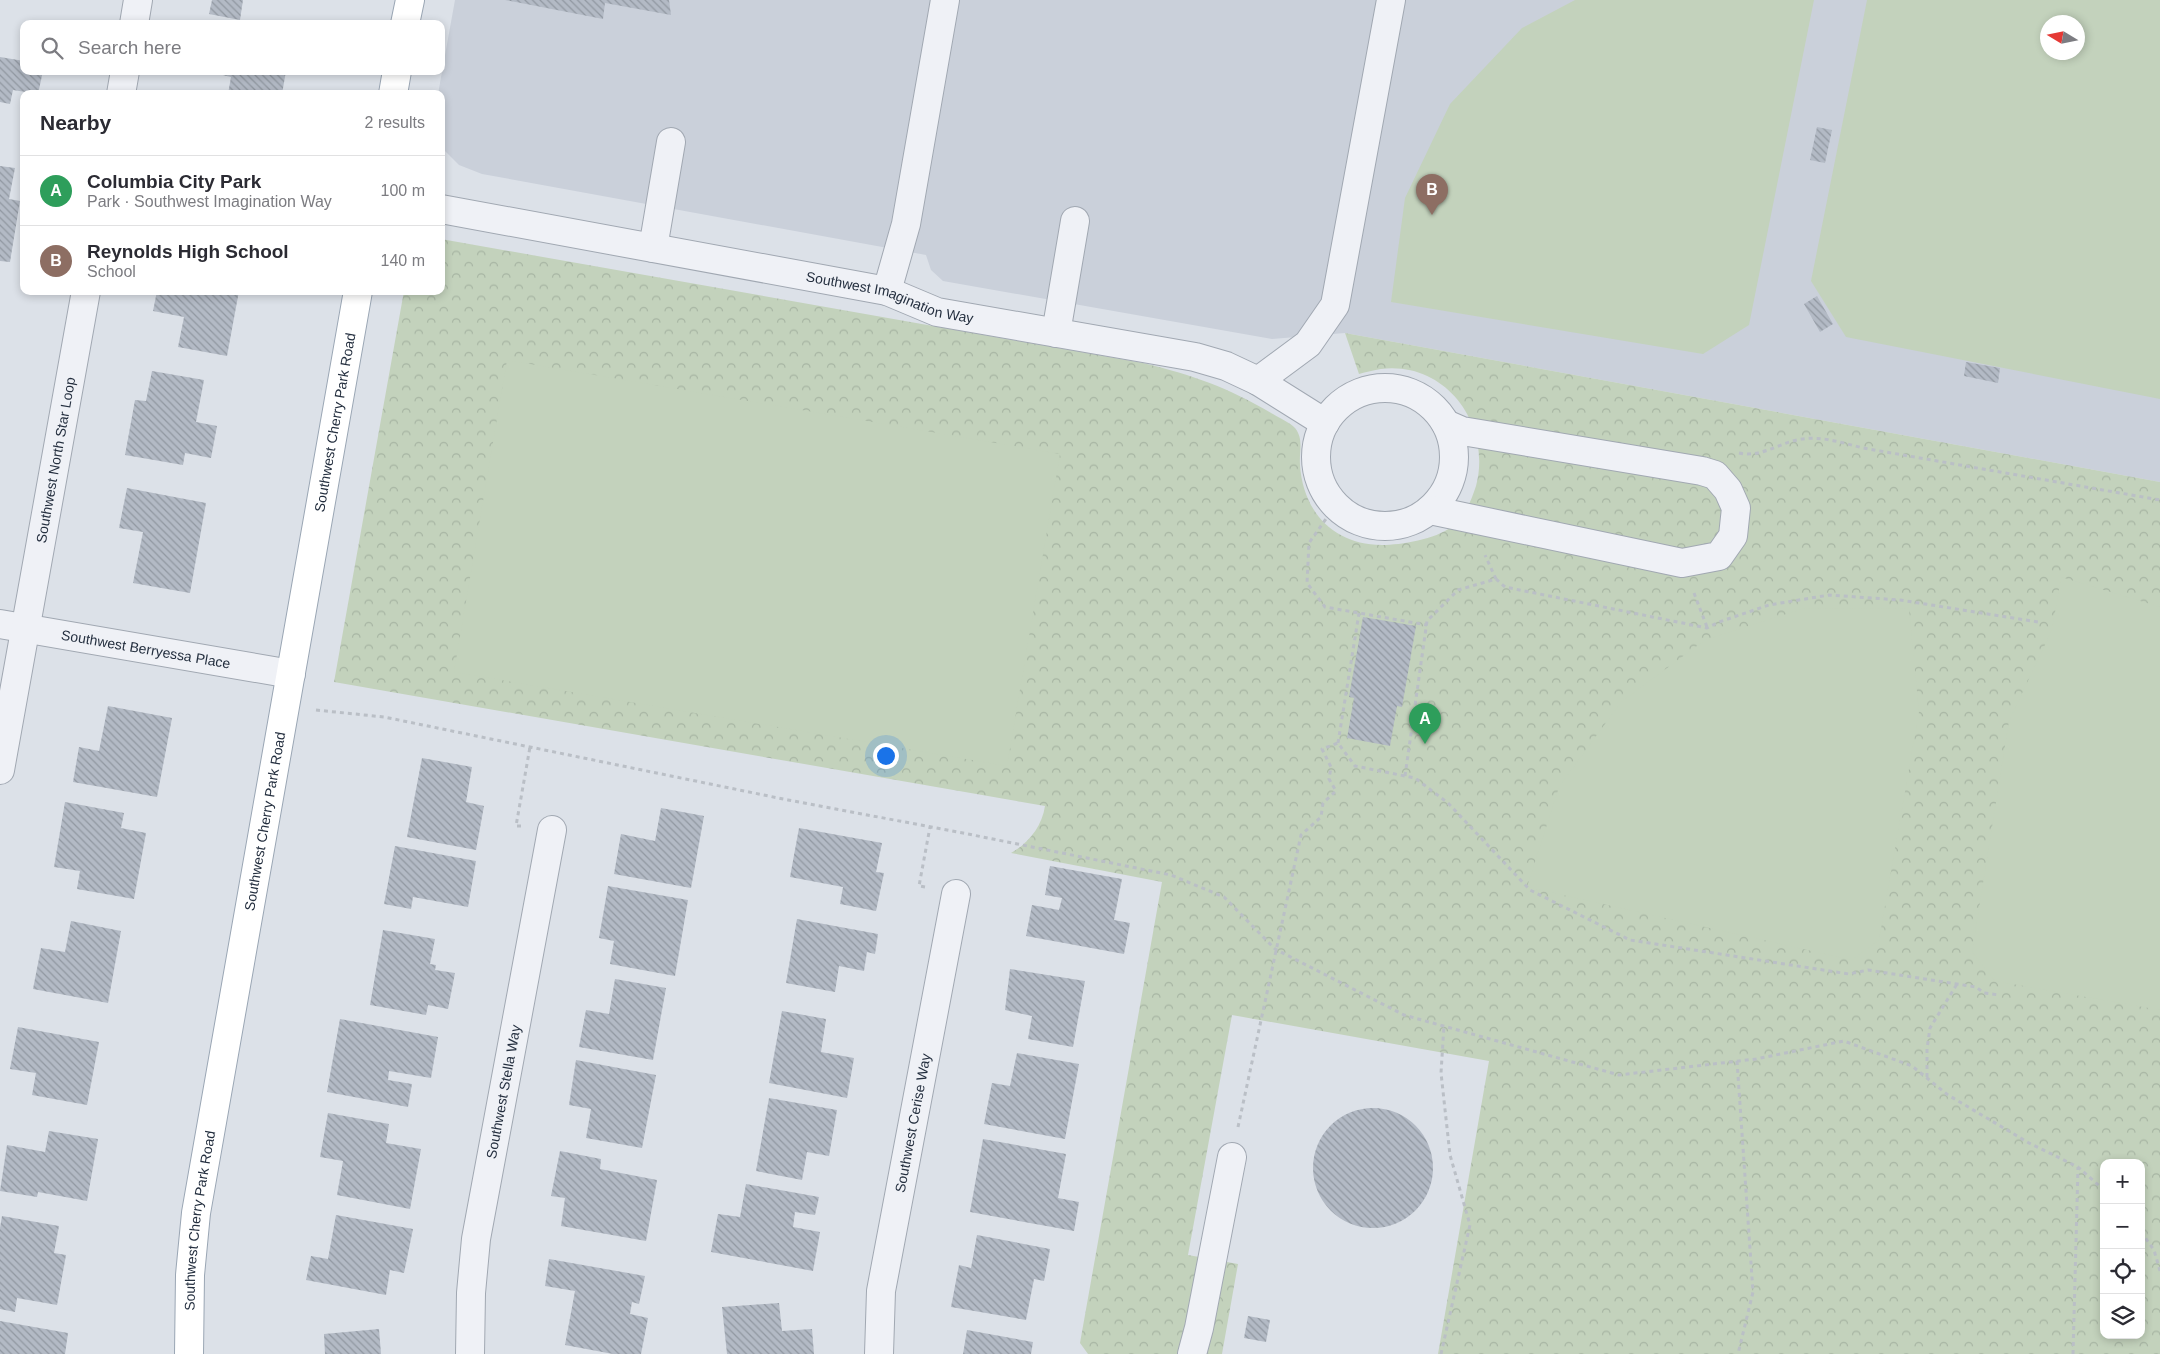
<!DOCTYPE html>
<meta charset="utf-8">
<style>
:root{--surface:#fff;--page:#f7f7f7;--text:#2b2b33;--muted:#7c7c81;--line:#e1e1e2;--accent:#db2777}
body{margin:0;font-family:Arial,sans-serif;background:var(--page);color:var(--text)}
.controls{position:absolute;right:15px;bottom:15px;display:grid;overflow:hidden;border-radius:10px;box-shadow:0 2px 8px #0003}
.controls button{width:45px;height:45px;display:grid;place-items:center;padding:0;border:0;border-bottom:1px solid var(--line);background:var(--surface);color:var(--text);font:25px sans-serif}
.compass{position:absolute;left:2040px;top:15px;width:45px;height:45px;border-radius:50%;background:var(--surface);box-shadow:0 2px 8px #0003;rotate:280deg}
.you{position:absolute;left:885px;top:755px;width:18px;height:18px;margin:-12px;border:4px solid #fff;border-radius:50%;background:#1a73e8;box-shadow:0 0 0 8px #1a73e833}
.badge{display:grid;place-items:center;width:32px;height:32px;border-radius:50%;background:var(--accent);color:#fff;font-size:16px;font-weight:700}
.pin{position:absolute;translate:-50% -41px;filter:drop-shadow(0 1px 2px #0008)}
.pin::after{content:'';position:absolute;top:26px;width:18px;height:15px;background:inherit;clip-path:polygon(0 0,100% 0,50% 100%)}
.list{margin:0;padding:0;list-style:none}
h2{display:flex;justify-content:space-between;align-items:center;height:65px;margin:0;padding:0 20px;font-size:21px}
h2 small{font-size:16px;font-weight:400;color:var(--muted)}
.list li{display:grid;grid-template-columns:32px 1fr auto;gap:15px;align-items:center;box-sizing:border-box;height:70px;padding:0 20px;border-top:1px solid var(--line)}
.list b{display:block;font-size:19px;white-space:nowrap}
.list p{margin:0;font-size:16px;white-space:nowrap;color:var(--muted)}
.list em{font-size:16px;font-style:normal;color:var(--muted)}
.icon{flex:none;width:28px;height:28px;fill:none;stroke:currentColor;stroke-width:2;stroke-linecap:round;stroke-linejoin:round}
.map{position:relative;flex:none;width:2160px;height:1354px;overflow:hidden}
.search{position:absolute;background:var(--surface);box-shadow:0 2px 8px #0003;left:20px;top:20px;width:425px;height:55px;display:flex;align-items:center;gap:12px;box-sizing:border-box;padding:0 18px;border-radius:10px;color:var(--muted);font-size:19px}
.panel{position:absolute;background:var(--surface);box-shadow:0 2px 8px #0003;left:20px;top:90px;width:425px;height:205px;border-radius:10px}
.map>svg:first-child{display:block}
.built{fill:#cad0da;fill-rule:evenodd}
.park{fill:url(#park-crowns);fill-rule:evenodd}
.garden{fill:#c3d2bc;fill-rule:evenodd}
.building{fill:url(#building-back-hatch)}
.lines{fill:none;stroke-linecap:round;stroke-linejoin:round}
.minor-casing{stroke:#a1a8b2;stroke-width:30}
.major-casing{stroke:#9aa6b4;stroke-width:30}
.path{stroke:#babfc6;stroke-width:3;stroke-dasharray:4 4;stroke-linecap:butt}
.minor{stroke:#eff1f6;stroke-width:28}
.major{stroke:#fff;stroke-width:28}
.labels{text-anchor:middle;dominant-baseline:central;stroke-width:5;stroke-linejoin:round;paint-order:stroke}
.street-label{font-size:14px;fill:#242f3f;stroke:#ebf0f5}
</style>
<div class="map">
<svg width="2160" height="1354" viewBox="0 0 2160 1354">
<defs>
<pattern id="park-crowns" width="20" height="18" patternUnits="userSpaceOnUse" patternTransform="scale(1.25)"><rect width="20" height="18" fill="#c3d2bc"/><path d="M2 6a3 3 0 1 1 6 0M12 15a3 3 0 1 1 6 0" fill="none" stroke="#a7b5a3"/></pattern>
<pattern id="building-back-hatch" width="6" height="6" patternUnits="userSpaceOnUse" patternTransform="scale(1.25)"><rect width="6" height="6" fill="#b3bac5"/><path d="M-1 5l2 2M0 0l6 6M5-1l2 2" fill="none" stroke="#9198a1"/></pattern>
</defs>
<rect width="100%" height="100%" fill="#dce1e8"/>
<path class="built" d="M 455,0 L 2160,0 L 2160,482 L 1345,333 L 1272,339 L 943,281 L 931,270 L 926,255 L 482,174 L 459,165 L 443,149 L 441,143 L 441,94 L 438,94 ZM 2048,22 L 2078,22 L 2078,52 L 2048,52 Z"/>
<path class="park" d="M 441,239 L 1143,363 C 1193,375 1229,388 1273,414 C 1279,418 1289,422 1295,428 C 1304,439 1299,452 1300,465 C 1303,512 1334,545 1382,545 C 1401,545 1436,539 1451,527 C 1465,517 1471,501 1476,486 C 1492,426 1447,361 1381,369 C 1374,370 1366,372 1359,374 L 1345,333 L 2160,482 L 2160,1354 L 1438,1354 L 1489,1061 L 1232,1015 L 1188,1255 L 1238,1264 L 1222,1354 L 1088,1354 L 1080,1343 L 1162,882 L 1011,853 C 1029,843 1042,826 1045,806 L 334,682 L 404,291 L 441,291 ZM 2104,1163 L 2141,1163 L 2141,1335 L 2104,1335 Z"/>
<path class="garden" d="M 1575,0 L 1814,0 L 1749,325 L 1703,354 L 1391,302 L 1405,198 L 1450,104 L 1522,28 Z
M 1867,0 L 2160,0 L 2160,399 L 1846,337 L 1811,281 ZM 2078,22 L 2078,52 L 2048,52 L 2048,22 Z
M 507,360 L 1060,454 L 1007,766 L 454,672 Z
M 2061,577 L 2160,607 L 2160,1010 L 1995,981 L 1972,952 L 2009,721 L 2052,630 Z
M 1805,608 L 1909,609 L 1919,712 L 1879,940 L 1852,960 L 1527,887 L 1559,787 L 1621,702 L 1705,640 Z"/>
<path class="building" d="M 212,0 L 243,0 L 240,20 L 209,14 Z
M 505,0 L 669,0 L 671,15 L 605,3 L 603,19 Z
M 0,57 L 24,61 L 24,71 L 43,71 L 38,94 L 13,90 L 10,104 L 0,102 Z
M 206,71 L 286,71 L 282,94 L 228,94 L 231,77 Z
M 1817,127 L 1832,130 L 1825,163 L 1810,160 Z
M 0,166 L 15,168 L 9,199 L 20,201 L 10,262 L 0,261 Z
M 157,291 L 239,291 L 227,356 L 178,347 L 184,317 L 153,311 Z
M 1817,296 L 1833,324 L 1820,332 L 1804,304 Z
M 1966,362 L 2000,368 L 1998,383 L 1964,376 Z
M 152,371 L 204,380 L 196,422 L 217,426 L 211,458 L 185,453 L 183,465 L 125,455 L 135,400 L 146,401 Z
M 127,488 L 206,503 L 190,593 L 133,583 L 143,532 L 119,528 Z
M 1363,617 L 1416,626 L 1402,707 L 1397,706 L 1390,746 L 1347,738 L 1354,698 L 1349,697 Z
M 108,706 L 172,718 L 157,797 L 73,782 L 79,747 L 99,751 Z
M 422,758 L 472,767 L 466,802 L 484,806 L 476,850 L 407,837 Z
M 65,802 L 124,813 L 121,828 L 146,833 L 134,899 L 77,889 L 80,871 L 54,867 Z
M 661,808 L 704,816 L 691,888 L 614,874 L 621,834 L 655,841 Z
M 799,828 L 882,843 L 876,872 L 884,873 L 876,911 L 840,904 L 843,887 L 790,877 Z
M 395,846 L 476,861 L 468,907 L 413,897 L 411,909 L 384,904 Z
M 1050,866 L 1122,879 L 1114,920 L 1130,923 L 1124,954 L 1026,936 L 1032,905 L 1059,910 L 1062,898 L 1045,895 Z
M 608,886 L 688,900 L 675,976 L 610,964 L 614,941 L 599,938 Z
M 797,919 L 878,934 L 875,954 L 867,952 L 864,971 L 839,966 L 835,992 L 786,983 Z
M 71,921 L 121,931 L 108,1003 L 33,989 L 41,948 L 65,952 Z
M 383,930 L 435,939 L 430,964 L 436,965 L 435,970 L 455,973 L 448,1009 L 428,1005 L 426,1015 L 370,1005 Z
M 1010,969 L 1085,981 L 1073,1047 L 1028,1039 L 1032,1016 L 1005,1010 Z
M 615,979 L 666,988 L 653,1060 L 579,1047 L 586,1010 L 609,1014 Z
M 782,1011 L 826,1019 L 821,1052 L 854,1058 L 847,1098 L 769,1083 Z
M 340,1019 L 438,1037 L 431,1078 L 389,1071 L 388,1080 L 412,1084 L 408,1107 L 327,1092 Z
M 18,1027 L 99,1042 L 87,1105 L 32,1095 L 36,1073 L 10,1069 Z
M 1017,1053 L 1079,1064 L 1065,1139 L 984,1124 L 992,1083 L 1010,1086 Z
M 576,1060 L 656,1075 L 642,1148 L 586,1138 L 591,1109 L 569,1105 Z
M 769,1098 L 837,1110 L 829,1156 L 807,1152 L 802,1180 L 756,1171 Z
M1313 1168a60 60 0 1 1 120 0a60 60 0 1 1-120 0Z
M 328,1113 L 389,1124 L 386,1143 L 421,1149 L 410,1209 L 337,1195 L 343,1161 L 320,1157 Z
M 49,1131 L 98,1139 L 87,1201 L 38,1192 L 37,1197 L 0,1191 L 7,1145 L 45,1152 Z
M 983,1139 L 1066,1154 L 1058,1198 L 1079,1202 L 1074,1231 L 970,1212 Z
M 560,1151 L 601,1159 L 600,1169 L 657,1180 L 646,1241 L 561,1226 L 565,1198 L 551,1196 Z
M 746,1184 L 819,1197 L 815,1215 L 795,1212 L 793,1227 L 820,1232 L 813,1271 L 711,1252 L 718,1214 L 740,1217 Z
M 336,1215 L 413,1229 L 404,1273 L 390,1270 L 386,1295 L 306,1280 L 311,1256 L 328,1259 Z
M 2,1216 L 59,1226 L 54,1253 L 66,1255 L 57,1305 L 17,1298 L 15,1312 L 0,1309 L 0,1228 Z
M 977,1235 L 1050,1249 L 1044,1281 L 1034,1279 L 1026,1320 L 951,1307 L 959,1265 L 971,1268 Z
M 549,1259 L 645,1276 L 639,1304 L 632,1302 L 630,1314 L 648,1318 L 641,1354 L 613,1354 L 565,1345 L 575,1291 L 545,1286 Z
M 779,1303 L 782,1331 L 812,1329 L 814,1354 L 727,1354 L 722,1307 Z
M 1248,1316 L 1270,1320 L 1266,1342 L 1244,1338 Z
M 0,1321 L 68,1333 L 65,1354 L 0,1354 Z
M 379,1329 L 381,1354 L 325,1354 L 324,1334 Z
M 967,1330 L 1033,1342 L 1031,1354 L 963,1354 Z"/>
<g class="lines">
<defs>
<g id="minor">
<path d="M 134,24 L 138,0"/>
<path d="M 121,94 L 125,71"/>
<path id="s1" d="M 441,209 L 887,291 L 937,312 L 1195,357 L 1226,366 L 1258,381 L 1325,423"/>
<path d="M 653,248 L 671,142"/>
<path d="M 887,291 L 906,224 L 945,0"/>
<path d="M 1056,333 L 1075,221"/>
<path d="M 1258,381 L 1308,344 L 1335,305 L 1391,0"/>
<circle cx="1385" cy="457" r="69"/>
<path d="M 1430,510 L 1682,563 L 1719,556 L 1733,536 L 1736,508 L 1728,490 L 1715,475 L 1702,471 L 1462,431 L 1446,424"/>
<path id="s2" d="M 0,624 L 291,674"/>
<path id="s3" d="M 0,770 L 86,291"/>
<path id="s4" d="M 470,1354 L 471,1293 L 476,1239 L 552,830"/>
<path id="s5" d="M 879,1354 L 881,1291 L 956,894"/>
<path d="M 1192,1354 L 1199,1328 L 1232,1157"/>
</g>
<g id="major">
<path d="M 405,24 L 410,0"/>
<path d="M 393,94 L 397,71"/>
<path id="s6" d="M 189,1354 L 190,1275 L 196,1213 L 358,291"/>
</g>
</defs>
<use href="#minor" class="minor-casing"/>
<use href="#major" class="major-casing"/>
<path class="path" d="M 1739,453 C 1762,458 1780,442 1802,439 C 1823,436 1843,443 1863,448 L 2160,500
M 1335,506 L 1309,543 L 1307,583 L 1325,607 L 1427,625
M 1496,579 L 1505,587 L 1707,628 L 1719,622 L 1769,605 L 1829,595 L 1900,600 L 2038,622
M 1694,593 L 1707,627
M 316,710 L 384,717 L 788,800 L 963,833 L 1171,875 L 1224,897 L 1275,949 L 1404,1015 L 1619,1075 L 1756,1059 L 1844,1041 L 1912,1066 L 1948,1095 L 2029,1143 L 2078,1167 L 2104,1190
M 1338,743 L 1359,613
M 1405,776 L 1427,621 L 1458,590 L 1496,579 L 1485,555
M 521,826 L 516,826 L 530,747
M 925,887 L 919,886 L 930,827
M 1737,1061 L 1753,1292 L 1738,1354
M 1927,1077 L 1927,1049 L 1930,1028 L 1957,984
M 1238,1127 L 1301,835 L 1321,817 L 1323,803 L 1336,791 L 1329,779 L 1331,767 L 1322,749 L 1338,743 L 1355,766 L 1415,778 L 1448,803 L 1530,890 L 1630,940 L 1849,974 L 1868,970 L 1976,987 L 1984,993 L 1999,995
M 2141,1232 L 2154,1250 L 2160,1271
M 1441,1354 L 1470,1225 L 1450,1155 L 1441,1073 L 1444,1025
M 2073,1354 L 2078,1167"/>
<use href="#minor" class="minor"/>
<use href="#major" class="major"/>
</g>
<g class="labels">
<g class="street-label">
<text stroke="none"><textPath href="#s1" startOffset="458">Southwest Imagination Way</textPath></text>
<text stroke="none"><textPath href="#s6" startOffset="944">Southwest Cherry Park Road</textPath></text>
<text stroke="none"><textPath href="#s3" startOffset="315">Southwest North Star Loop</textPath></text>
<text stroke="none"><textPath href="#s2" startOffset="148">Southwest Berryessa Place</textPath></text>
<text stroke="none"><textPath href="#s6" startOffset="539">Southwest Cherry Park Road</textPath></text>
<text stroke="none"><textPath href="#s4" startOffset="265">Southwest Stella Way</textPath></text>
<text stroke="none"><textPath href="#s5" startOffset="234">Southwest Cerise Way</textPath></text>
<text stroke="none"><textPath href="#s6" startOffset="134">Southwest Cherry Park Road</textPath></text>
</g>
</g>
</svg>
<div class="controls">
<button>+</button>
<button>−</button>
<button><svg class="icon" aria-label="locate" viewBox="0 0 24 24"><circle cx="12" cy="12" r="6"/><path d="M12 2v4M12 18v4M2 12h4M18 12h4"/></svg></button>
<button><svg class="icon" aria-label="layers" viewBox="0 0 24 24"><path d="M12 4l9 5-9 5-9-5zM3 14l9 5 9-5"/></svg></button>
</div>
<svg class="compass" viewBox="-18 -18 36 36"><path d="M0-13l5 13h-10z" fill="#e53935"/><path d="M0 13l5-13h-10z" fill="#7c7c81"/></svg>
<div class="you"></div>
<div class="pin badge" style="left:1425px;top:744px;background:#2e9e5b">A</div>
<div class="pin badge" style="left:1432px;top:215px;background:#8d6e63">B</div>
<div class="search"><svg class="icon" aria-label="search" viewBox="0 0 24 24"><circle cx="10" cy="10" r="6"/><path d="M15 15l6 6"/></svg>Search here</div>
<section class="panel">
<h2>Nearby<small>2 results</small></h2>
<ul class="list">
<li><span class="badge" style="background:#2e9e5b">A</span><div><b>Columbia City Park</b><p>Park · Southwest Imagination Way</p></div><em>100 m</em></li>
<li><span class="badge" style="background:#8d6e63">B</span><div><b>Reynolds High School</b><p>School</p></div><em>140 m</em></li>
</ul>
</section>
</div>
